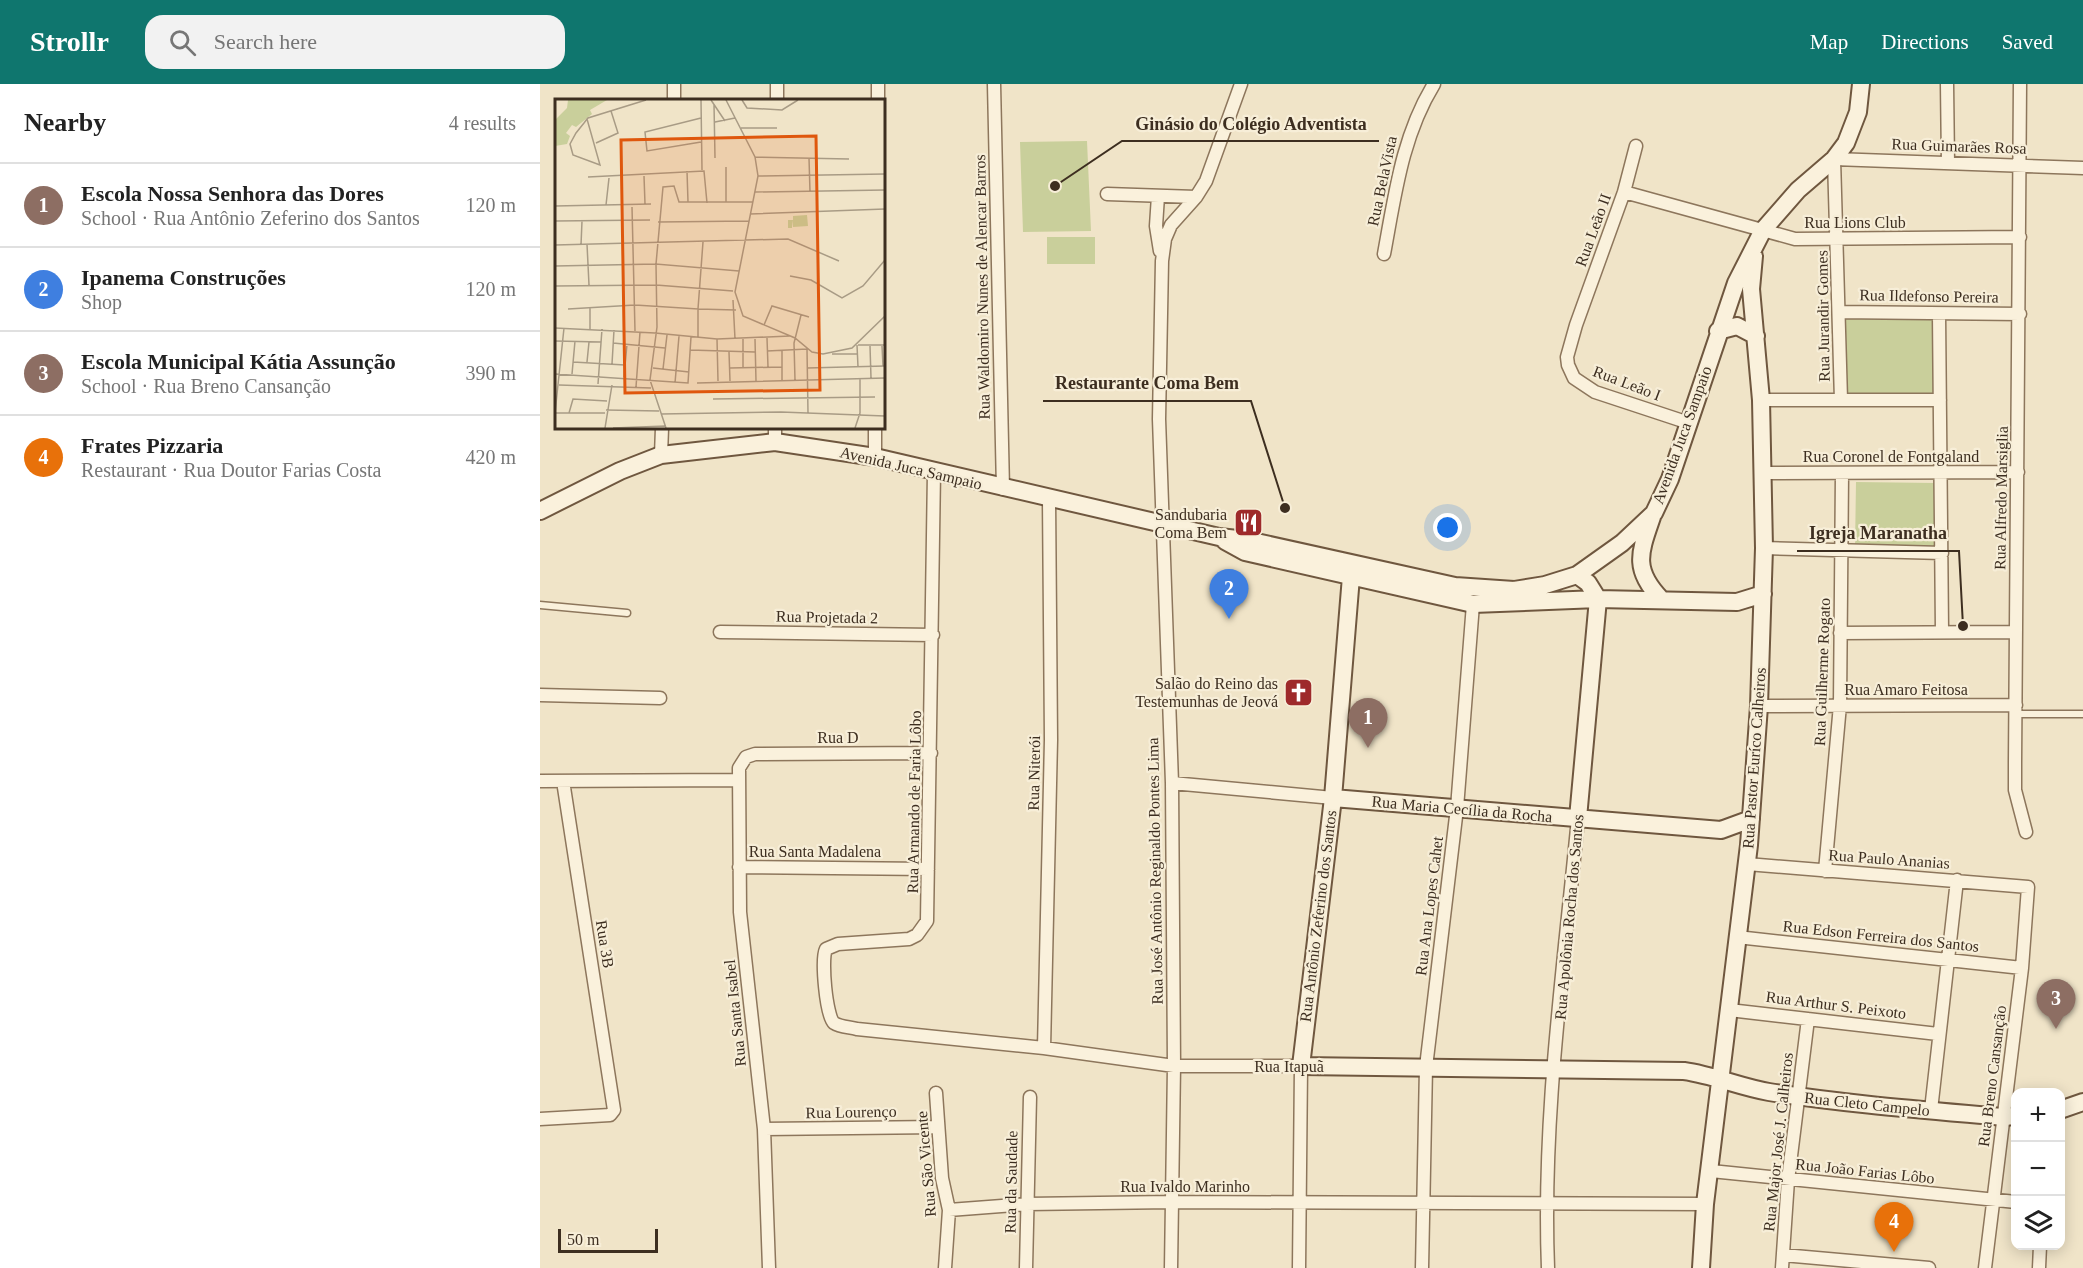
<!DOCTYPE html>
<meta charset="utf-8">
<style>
:root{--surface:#fff;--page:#f2f2f2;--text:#222;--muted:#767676;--line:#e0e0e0;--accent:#0f766e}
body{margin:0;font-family:Georgia,serif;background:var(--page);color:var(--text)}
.controls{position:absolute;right:18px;bottom:18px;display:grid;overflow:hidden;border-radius:12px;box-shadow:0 3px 15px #0003}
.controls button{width:54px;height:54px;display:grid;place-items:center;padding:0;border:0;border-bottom:2px solid var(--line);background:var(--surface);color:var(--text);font:30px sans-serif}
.scale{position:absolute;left:18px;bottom:15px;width:100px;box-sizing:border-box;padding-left:6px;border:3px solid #3d2e20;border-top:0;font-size:16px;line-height:21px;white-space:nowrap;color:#3d2e20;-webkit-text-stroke:4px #f7eed8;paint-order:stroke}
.you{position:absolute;left:908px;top:444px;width:21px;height:21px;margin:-15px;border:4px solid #fff;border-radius:50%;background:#1a73e8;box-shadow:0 0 0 9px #1a73e833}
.badge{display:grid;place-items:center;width:39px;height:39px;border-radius:50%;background:var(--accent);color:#fff;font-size:20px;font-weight:700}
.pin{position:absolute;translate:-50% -50px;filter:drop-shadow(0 2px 3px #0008)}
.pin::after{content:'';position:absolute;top:32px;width:21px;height:18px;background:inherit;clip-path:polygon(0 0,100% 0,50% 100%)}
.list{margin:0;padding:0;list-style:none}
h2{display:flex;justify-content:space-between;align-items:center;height:78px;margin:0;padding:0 24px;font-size:26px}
h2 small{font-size:20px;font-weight:400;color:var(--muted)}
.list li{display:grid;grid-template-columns:39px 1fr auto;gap:18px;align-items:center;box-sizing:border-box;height:84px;padding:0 24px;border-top:2px solid var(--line)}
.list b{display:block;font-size:22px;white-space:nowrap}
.list p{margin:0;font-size:20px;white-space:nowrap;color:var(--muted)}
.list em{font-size:20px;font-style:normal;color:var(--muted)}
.icon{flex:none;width:33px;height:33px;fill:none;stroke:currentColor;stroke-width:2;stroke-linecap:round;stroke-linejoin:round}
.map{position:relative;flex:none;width:1543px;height:1184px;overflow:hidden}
header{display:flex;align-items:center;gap:36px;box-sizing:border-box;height:84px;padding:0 30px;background:var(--accent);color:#fff}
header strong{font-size:28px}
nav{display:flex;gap:33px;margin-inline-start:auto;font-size:21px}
.search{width:420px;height:54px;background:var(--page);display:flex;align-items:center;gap:15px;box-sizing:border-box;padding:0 21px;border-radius:18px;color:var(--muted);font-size:22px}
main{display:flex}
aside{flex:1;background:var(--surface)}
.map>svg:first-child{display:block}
.green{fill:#c9cf9b}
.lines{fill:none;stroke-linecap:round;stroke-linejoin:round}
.lane-casing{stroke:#8d765c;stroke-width:9}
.street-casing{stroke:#8d765c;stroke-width:15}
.secondary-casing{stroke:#6f573f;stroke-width:20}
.lane{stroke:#faf1dc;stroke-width:6}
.street{stroke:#faf1dc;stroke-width:12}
.secondary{stroke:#faf1dc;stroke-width:16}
.labels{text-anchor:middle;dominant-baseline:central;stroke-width:4.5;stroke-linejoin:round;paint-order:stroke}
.street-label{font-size:16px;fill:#3d2e20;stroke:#f7eed8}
.poi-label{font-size:16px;fill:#3d2e20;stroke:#f7eed8;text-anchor:end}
.inset-road{fill:none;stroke:#a89b85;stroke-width:1.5}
.view{fill:#df570d;fill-opacity:0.15;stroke:#df570d;stroke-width:3}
.inset-edge{fill:none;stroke:#3d2e20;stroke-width:3}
.leader{fill:none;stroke:#3d2e20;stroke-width:2}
.callout-dot{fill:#3d2e20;stroke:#f7eed8;stroke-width:2}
.callout-label{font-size:18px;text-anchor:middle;font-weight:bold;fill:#3d2e20;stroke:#f7eed8;stroke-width:4.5;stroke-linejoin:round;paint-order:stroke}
</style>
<header>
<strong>Strollr</strong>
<div class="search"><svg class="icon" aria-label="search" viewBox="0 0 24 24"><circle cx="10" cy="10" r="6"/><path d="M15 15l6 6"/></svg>Search here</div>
<nav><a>Map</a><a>Directions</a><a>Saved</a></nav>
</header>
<main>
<aside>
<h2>Nearby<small>4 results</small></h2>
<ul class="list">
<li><span class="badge" style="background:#8d6e63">1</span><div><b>Escola Nossa Senhora das Dores</b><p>School · Rua Antônio Zeferino dos Santos</p></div><em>120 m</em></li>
<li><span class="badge" style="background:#3f7fe0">2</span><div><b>Ipanema Construções</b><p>Shop</p></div><em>120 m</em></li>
<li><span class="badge" style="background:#8d6e63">3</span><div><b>Escola Municipal Kátia Assunção</b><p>School · Rua Breno Cansanção</p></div><em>390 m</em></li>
<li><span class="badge" style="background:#e8710a">4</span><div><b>Frates Pizzaria</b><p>Restaurant · Rua Doutor Farias Costa</p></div><em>420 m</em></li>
</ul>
</aside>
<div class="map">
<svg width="1543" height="1184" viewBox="0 0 1543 1184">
<rect width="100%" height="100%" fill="#f0e4c8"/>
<path class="green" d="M 547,57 L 551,147 L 483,148 L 480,58 Z
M 507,153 L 555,153 L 555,180 L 507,180 Z
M 1305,233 L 1398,234 L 1397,310 L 1304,309 Z
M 1316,398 L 1395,399 L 1394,465 L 1315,464 Z"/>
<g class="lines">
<defs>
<path id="lane" d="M 0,521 L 87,529
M 1475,630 L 1543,630"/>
<path id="street" d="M 237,0 L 237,16
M 454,0 L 463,405
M 1407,0 L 1408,79
M 1480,0 L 1475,680 L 1475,706 L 1486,748
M 134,16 L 134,0
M 338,16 L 338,0
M 1096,62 L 1084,108 L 1036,241 L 1027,273 L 1028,281 L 1034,294 L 1055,308 L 1149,339
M 1084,108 L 1255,155 L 1480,153
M 567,110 L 656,113
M 618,112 L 616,142 L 620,167
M 844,170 C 855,111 862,52 894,0
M 1299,228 L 1480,230
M 1399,230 L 1402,547
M 1221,316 L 1400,316
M 1301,316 L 1294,75 L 1543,84
M 235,358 L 235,344
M 121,371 L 122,344
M 335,373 L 335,344
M 394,388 L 387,837 L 377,851 L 369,855 L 298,860 L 286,865 C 281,875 286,932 294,939 C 300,943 310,943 317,945 L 504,964 L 634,982 L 761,982 L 759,1184
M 1223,389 L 1478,388
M 1224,464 L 1402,469
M 180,548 L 393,551
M 1300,549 L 1476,548
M 0,611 L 120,614
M 1219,622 L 1476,621
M 0,697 L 199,696
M 632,699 L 793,714
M 1207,780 L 1488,803 L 1482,884 L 1445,1184
M 199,783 L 388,785
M 1285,787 L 1300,621 L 1302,389
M 1197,853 L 1482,884
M 1189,926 L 1398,950
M 504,964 L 511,656 L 509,415
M 396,1009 L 402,1094 L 409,1126 L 405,1184
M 1391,1026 L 1417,796
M 0,1035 L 70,1031 L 74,1026 L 23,697
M 224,1045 L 398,1043
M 1171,1087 L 1476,1118
M 409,1126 L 487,1120 L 631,1118 L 1165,1120
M 1243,1171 L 1389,1184
M 229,1184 L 224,1045 L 200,828 L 199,684 L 206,673 L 215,670 L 391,669
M 486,1184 L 490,1013
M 631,1184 L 634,982 L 632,699 L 619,335 L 622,177 L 625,155 L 631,141 L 656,113 L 666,97 L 701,0
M 882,1184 L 886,983 L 917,724 L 933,520
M 1008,1184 C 1002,1034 1024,883 1038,734
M 1242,1184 L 1248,1096 L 1268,935
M 1499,1184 L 1500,1162"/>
<path id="secondary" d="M 1178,247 L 1197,242 L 1216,252
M 0,427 L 80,387 L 121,371 L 235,358 L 335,373 L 679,453 L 707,456 L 915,502 L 974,506 L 1005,501 L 1037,491 L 1082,459 L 1114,429 L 1130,395 L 1196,199 L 1223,146 L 1258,106 L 1294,75 L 1306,59 L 1318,28 L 1321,0
M 1112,433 C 1100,468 1092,485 1121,515
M 685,457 L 705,468 L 933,520 L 1058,515 L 1197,518 L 1223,510
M 812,480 L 793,714 L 761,982 L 1144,987 C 1173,991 1200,1003 1229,1008 C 1306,1020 1385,1026 1463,1033 L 1476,1032
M 1037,491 L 1048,499 L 1058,515 L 1038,734
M 793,714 L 1181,746 L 1211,735
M 1520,1026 L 1543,1018
M 1161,1184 L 1165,1120 L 1209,761 L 1219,622 L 1224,464 L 1221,316 L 1211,205 L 1214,172"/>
</defs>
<use href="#lane" class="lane-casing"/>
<use href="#street" class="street-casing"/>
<use href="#secondary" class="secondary-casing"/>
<use href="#lane" class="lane"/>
<use href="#street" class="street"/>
<use href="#secondary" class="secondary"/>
</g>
<defs>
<symbol id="restaurant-square" viewBox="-11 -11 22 22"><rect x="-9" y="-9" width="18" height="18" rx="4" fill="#9e2a2b" stroke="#f7eed8"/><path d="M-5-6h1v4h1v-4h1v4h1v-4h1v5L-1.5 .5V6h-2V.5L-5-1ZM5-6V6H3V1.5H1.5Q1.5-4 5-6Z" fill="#fff"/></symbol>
<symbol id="church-square" viewBox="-11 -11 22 22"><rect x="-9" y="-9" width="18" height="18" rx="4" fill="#9e2a2b" stroke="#f7eed8"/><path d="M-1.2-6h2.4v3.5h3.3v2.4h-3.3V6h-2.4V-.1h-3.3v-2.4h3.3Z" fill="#fff"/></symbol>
</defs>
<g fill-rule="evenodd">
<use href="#restaurant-square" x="692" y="422" width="33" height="33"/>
<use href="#church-square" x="742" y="592" width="33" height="33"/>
</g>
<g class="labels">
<g class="street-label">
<text transform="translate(1419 62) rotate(2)">Rua Guimarães Rosa</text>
<text transform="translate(842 97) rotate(-78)">Rua BelaVista</text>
<text x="1315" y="138">Rua Lions Club</text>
<text transform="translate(1053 146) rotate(-70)">Rua Leão II</text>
<text transform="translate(442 203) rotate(-91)">Rua Waldomiro Nunes de Alencar Barros</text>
<text transform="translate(1389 212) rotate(1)">Rua Ildefonso Pereira</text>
<text transform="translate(1283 232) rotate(-91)">Rua Jurandir Gomes</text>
<text transform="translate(1087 299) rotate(21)">Rua Leão I</text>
<text transform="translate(1142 351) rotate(-70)">Avenida Juca Sampaio</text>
<text x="1351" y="372">Rua Coronel de Fontgaland</text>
<text transform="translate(371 384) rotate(13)">Avenida Juca Sampaio</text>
<text transform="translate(1461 414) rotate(-89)">Rua Alfredo Marsiglia</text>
<text transform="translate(287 533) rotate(1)">Rua Projetada 2</text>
<text transform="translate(1282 588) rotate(-88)">Rua Guilherme Rogato</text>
<text x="1366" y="605">Rua Amaro Feitosa</text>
<text x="298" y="653">Rua D</text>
<text transform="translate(1214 674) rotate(-86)">Rua Pastor Euríco Calheiros</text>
<text transform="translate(494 689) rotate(-89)">Rua Niterói</text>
<text transform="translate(374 718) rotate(-89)">Rua Armando de Faria Lôbo</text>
<text transform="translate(922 725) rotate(5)">Rua Maria Cecília da Rocha</text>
<text x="275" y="767">Rua Santa Madalena</text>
<text transform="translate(1349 775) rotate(4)">Rua Paulo Ananias</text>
<text transform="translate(615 787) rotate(-91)">Rua José Antônio Reginaldo Pontes Lima</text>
<text transform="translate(889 822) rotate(-83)">Rua Ana Lopes Cahet</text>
<text transform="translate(778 832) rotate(-83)">Rua Antônio Zeferino dos Santos</text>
<text transform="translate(1029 833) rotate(-85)">Rua Apolônia Rocha dos Santos</text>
<text transform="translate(1341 852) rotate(6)">Rua Edson Ferreira dos Santos</text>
<text transform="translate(65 860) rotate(81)">Rua 3B</text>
<text transform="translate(1296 921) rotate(7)">Rua Arthur S. Peixoto</text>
<text transform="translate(195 929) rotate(-96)">Rua Santa Isabel</text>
<text x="749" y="982">Rua Itapuã</text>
<text transform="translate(1452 992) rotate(-83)">Rua Breno Cansanção</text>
<text transform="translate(1327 1020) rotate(6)">Rua Cleto Campelo</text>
<text transform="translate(311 1028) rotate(-1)">Rua Lourenço</text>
<text transform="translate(1238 1058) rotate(-84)">Rua Major José J. Calheiros</text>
<text transform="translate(386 1080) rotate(-95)">Rua São Vicente</text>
<text transform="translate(1325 1087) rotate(6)">Rua João Farias Lôbo</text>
<text transform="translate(471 1098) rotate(-89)">Rua da Saudade</text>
<text x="645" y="1102">Rua Ivaldo Marinho</text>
</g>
<g class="poi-label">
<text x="687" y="430">Sandubaria<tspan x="687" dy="18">Coma Bem</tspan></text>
<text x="738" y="599">Salão do Reino das<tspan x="738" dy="18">Testemunhas de Jeová</tspan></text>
</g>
</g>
<g transform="translate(15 15)">
<rect width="330" height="330" fill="#f0e4c8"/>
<path d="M 13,1 L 52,1 L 35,11 L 37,15 L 21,28 L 17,26 L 11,34 L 15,37 L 12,45 L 0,47 L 0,21 L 12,9 ZM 252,116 L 253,127 L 238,128 L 237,121 L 237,129 L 233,129 L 233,121 L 238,121 L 238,117 Z" fill="#c9cf9b"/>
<path class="inset-road" d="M 146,1 L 147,71M 156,1 L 170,22M 171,1 L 200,58 L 203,77 L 180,193 L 188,217 L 240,239 L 257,253 L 268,255 L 297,249 L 330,217M 187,1 L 192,9 L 227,11 L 243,1M 159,5 L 160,59M 146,19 L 90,33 L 92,52 L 146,43M 32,20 L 45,66 L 18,56 L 15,45 L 21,34 L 29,24 L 32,20 L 33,19 L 91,1M 160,23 L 180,19M 186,29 L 222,29M 41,44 L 63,34 L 56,12M 200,58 L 294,60M 254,59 L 255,93M 171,68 L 171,103M 132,72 L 133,103M 89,77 L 90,105M 203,77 L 330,75M 33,78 L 149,72 L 152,104M 200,93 L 330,91M 51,106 L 54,79M 0,107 L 96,105M 77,108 L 80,232M 195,115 L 330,110M 0,122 L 95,121M 103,123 L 194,122M 32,145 L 34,186M 0,146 L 233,140 L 284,162M 26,146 L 27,122M 0,167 L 101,165 L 108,88 L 119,87 L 124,103 L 198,103M 235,177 L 256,181 L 287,199 L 308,187 L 330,161M 0,187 L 101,186 L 178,192M 178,201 L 180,240M 35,208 L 35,230M 13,210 L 80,206 L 143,210 L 148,143M 209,226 L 217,207 L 254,218M 0,229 L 100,234M 100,234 L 162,240 L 235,237M 143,239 L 143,210 L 181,211M 212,239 L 213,268M 162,240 L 163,282M 200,240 L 201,282M 0,242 L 46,243M 58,244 L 110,249M 302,246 L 303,268M 303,246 L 330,246M 315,247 L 316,279M 327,247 L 328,267M 135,251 L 200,253M 212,252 L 252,250 L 253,314M 227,252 L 227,281M 174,253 L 175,282M 277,255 L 303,255M 18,263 L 70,266M 32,263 L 34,243M 57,265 L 59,231M 98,269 L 134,273M 175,269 L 227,268M 188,269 L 188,240M 252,269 L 330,267M 108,270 L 112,236M 0,275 L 133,284 L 136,238M 17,275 L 20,242M 69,278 L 72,245M 240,281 L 239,244 L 246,216M 120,284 L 124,237M 142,284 L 330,279M 43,285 L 47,230M 4,286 L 96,289M 81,288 L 85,233M 158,300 L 320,298M 51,311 L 104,312M 0,314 L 9,229M 0,314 L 50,314M 14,314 L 18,300 L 52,302M 106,315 L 226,313 L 330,317M 50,329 L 57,286M 58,329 L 111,327M 111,329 L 95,281 L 102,228 L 101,165 L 184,172M 300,329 L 305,314 L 305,280"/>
<path class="view" d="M 261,37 L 265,291 L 70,294 L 66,41 Z"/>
<rect width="330" height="330" class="inset-edge"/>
</g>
<path class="leader" d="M515 102L582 57H839M745 424L711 317H503M1423 542L1419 467H1257"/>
<g class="callout-dot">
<circle cx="515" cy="102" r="6"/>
<circle cx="745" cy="424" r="6"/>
<circle cx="1423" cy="542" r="6"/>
</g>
<g class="callout-label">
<text x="711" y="46">Ginásio do Colégio Adventista</text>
<text x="607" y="305">Restaurante Coma Bem</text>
<text x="1338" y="455">Igreja Maranatha</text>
</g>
</svg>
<div class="controls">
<button>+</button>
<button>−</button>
<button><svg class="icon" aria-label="layers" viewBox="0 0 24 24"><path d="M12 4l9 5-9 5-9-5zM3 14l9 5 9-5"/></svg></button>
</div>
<div class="scale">50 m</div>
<div class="you"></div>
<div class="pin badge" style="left:828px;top:664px;background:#8d6e63">1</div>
<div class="pin badge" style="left:689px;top:535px;background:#3f7fe0">2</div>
<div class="pin badge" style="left:1516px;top:945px;background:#8d6e63">3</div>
<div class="pin badge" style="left:1354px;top:1168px;background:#e8710a">4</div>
</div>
</main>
